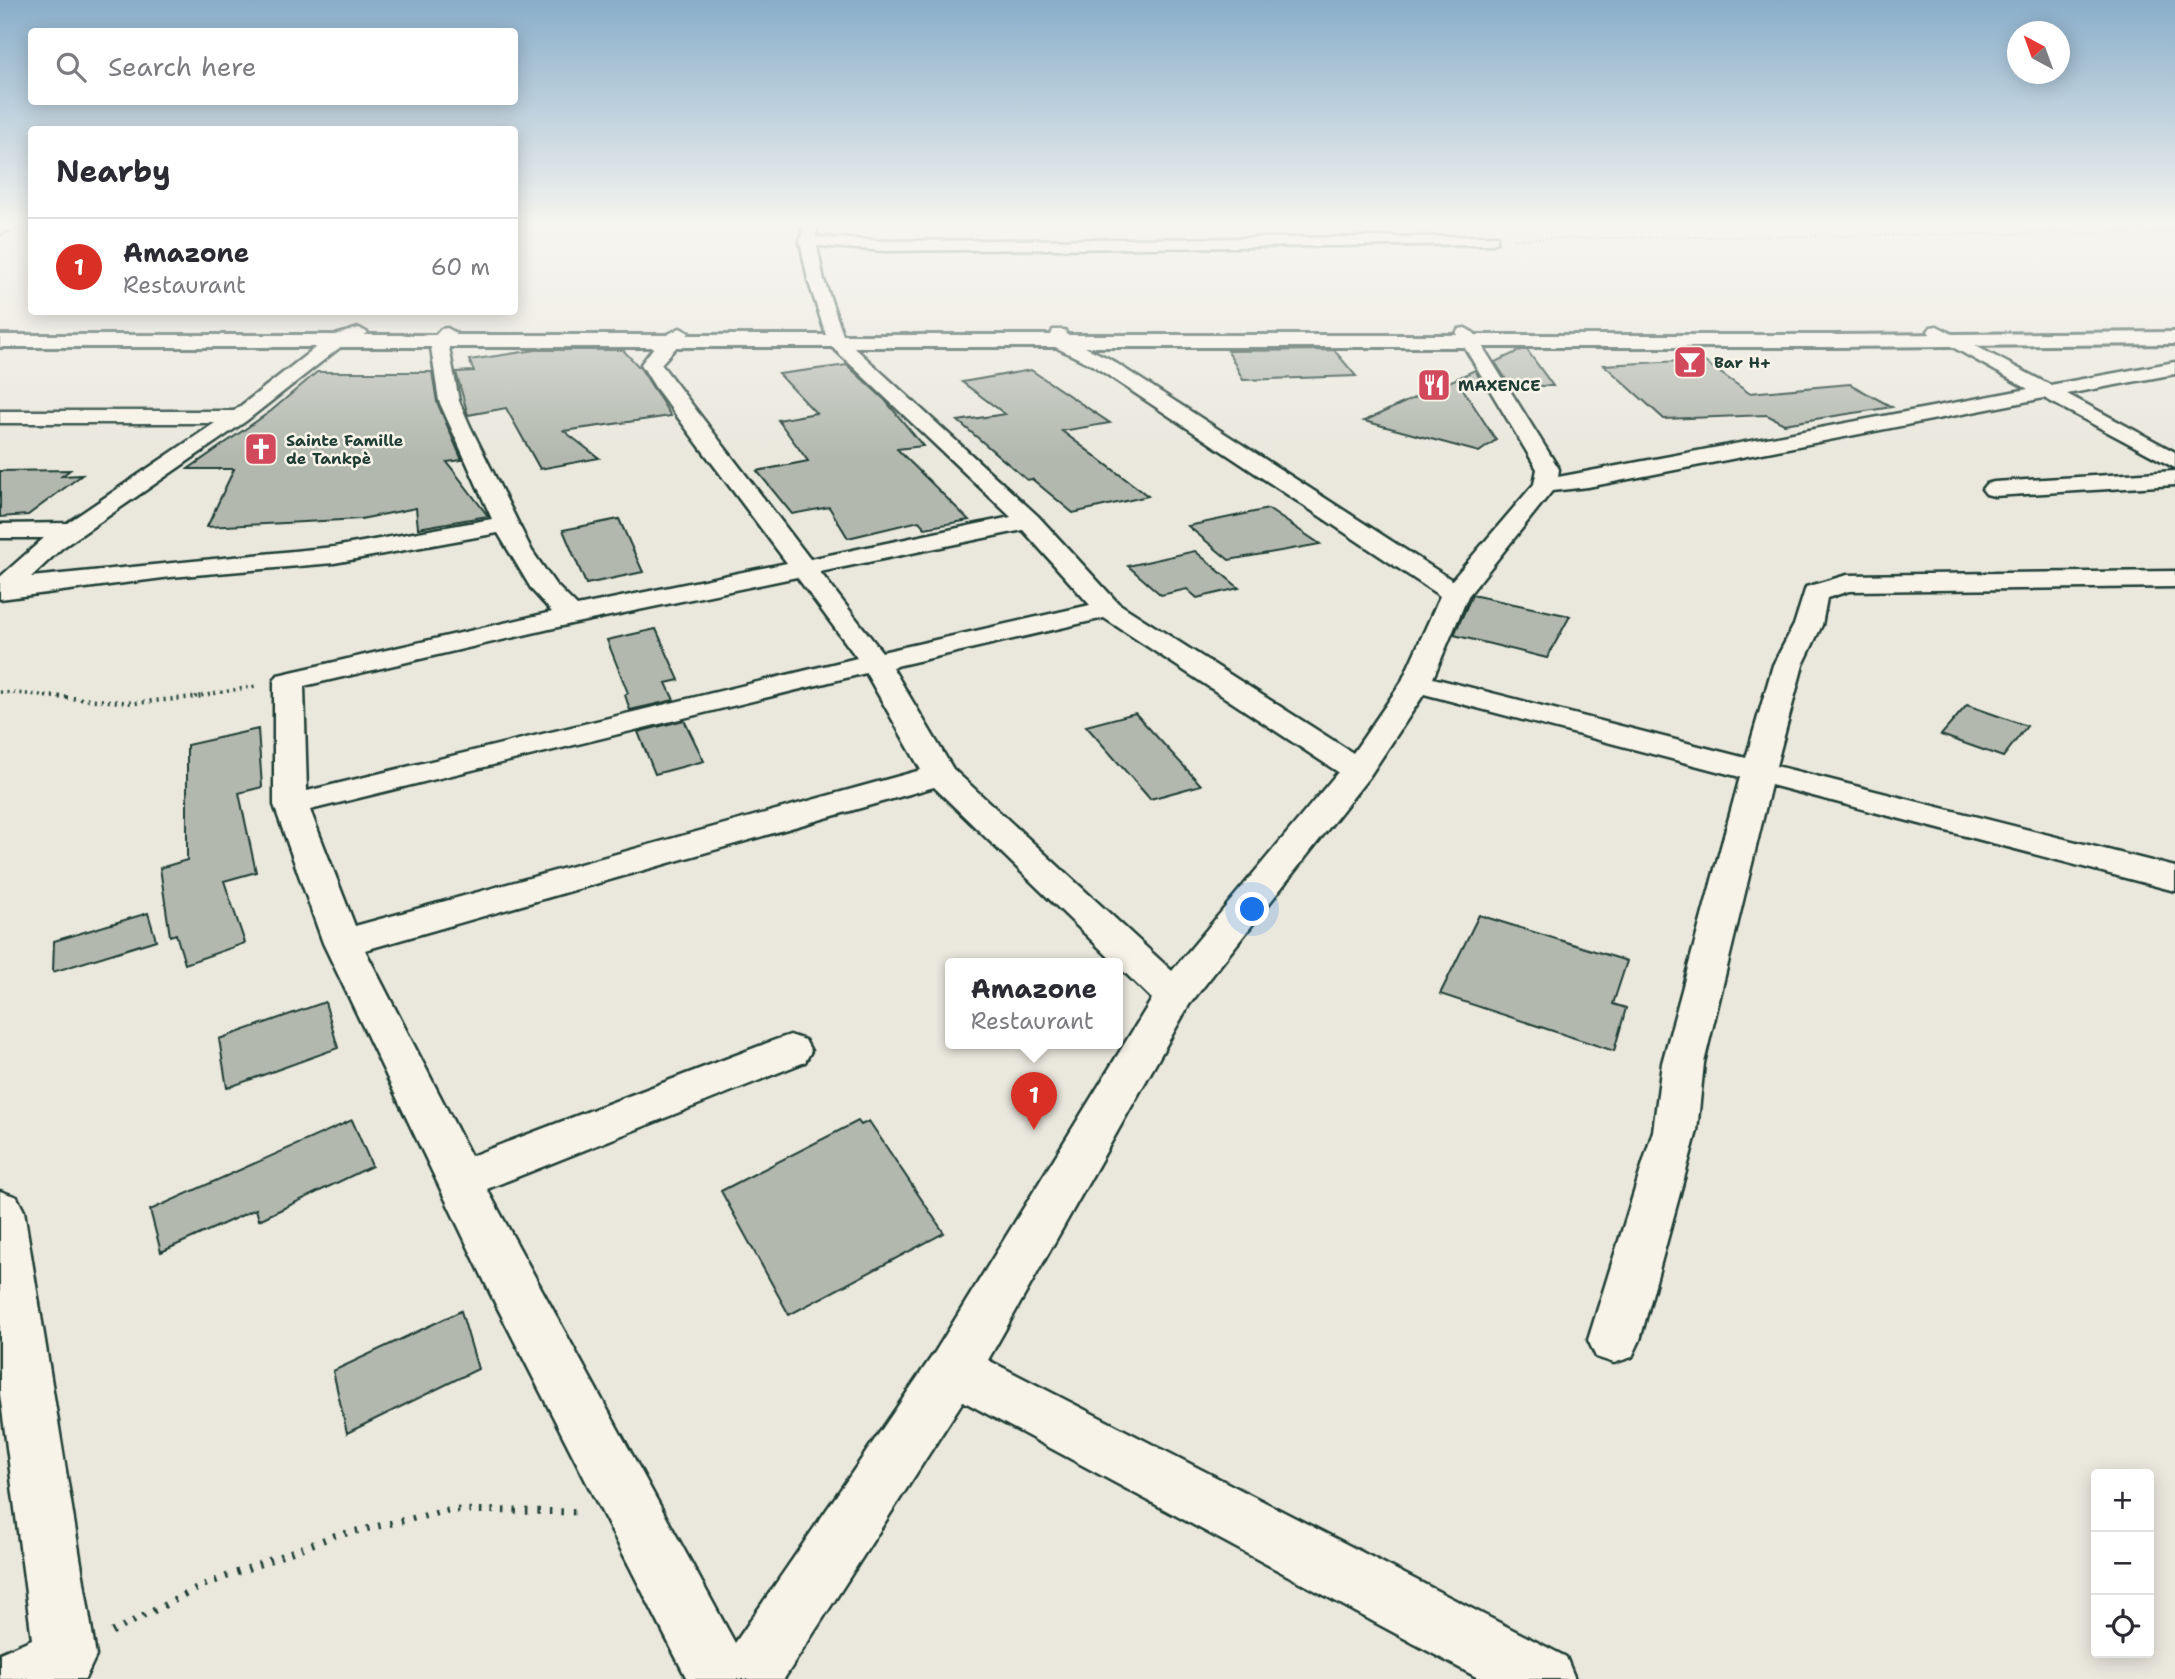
<!DOCTYPE html>
<meta charset="utf-8">
<style>
:root{--surface:#fff;--page:#f7f7f7;--text:#2b2b33;--muted:#7c7c81;--line:#e1e1e2;--accent:#d93025}
body{margin:0;font-family:"Shantell Sans",sans-serif;background:var(--page);color:var(--text)}
.controls{position:absolute;right:21px;bottom:21px;display:grid;overflow:hidden;border-radius:7px;box-shadow:0 4px 18px #0003}
.controls button{width:63px;height:63px;display:grid;place-items:center;padding:0;border:0;border-bottom:2px solid var(--line);background:var(--surface);color:var(--text);font:35px sans-serif}
.compass{position:absolute;left:2007px;top:21px;width:63px;height:63px;border-radius:50%;background:var(--surface);box-shadow:0 4px 18px #0003;rotate:319deg}
.you{position:absolute;left:1253px;top:910px;width:24px;height:24px;margin:-18px;border:5px solid #fff;border-radius:50%;background:#1a73e8;box-shadow:0 0 0 10px #1a73e833}
.badge{display:grid;place-items:center;width:46px;height:46px;border-radius:50%;background:var(--accent);color:#fff;font-size:23px;font-weight:700}
.pin{position:absolute;translate:-50% -58px;filter:drop-shadow(0 2px 4px #0008)}
.pin::after{content:'';position:absolute;top:37px;width:24px;height:21px;background:inherit;clip-path:polygon(0 0,100% 0,50% 100%)}
.popup{position:absolute;left:945px;top:958px;width:178px;height:91px;box-sizing:border-box;display:grid;place-content:center;border-radius:7px;background:var(--surface);filter:drop-shadow(0 2px 5px #0005);font-size:23px;white-space:nowrap;color:var(--muted)}
.popup b{font-size:26px;color:var(--text)}
.popup::after{content:'';position:absolute;left:50%;top:100%;margin-left:-14px;border:14px solid transparent;border-top-color:var(--surface)}
.list{margin:0;padding:0;list-style:none}
h2{display:flex;justify-content:space-between;align-items:center;height:91px;margin:0;padding:0 28px;font-size:30px}
h2 small{font-size:23px;font-weight:400;color:var(--muted)}
.list li{display:grid;grid-template-columns:46px 1fr auto;gap:21px;align-items:center;box-sizing:border-box;height:98px;padding:0 28px;border-top:2px solid var(--line)}
.list b{display:block;font-size:26px;white-space:nowrap}
.list p{margin:0;font-size:23px;white-space:nowrap;color:var(--muted)}
.list em{font-size:23px;font-style:normal;color:var(--muted)}
.icon{flex:none;width:38px;height:38px;fill:none;stroke:currentColor;stroke-width:2;stroke-linecap:round;stroke-linejoin:round}
.map{position:relative;flex:none;width:2175px;height:1679px;overflow:hidden}
.search{position:absolute;background:var(--surface);box-shadow:0 4px 18px #0003;left:28px;top:28px;width:490px;height:77px;display:flex;align-items:center;gap:18px;box-sizing:border-box;padding:0 24px;border-radius:7px;color:var(--muted);font-size:26px}
.panel{position:absolute;background:var(--surface);box-shadow:0 4px 18px #0003;left:28px;top:126px;width:490px;height:189px;border-radius:7px}
.map>svg:first-child{display:block}
.building{fill:#b2b8ae;stroke:#1f3d34;stroke-width:2}
.lines{fill:none;stroke-linecap:round;stroke-linejoin:round}
.minor-casing{stroke:#1f3d34;stroke-width:5}
.secondary-casing{stroke:#1f3d34;stroke-width:6}
.path-far3{stroke:#1f3d34;stroke-width:2;stroke-dasharray:1 2.5;stroke-linecap:butt}
.path-far2{stroke:#1f3d34;stroke-width:3.5;stroke-dasharray:2 4.5;stroke-linecap:butt}
.path-far1{stroke:#1f3d34;stroke-width:4.5;stroke-dasharray:2 5;stroke-linecap:butt}
.path{stroke:#1f3d34;stroke-width:7;stroke-dasharray:2.5 9;stroke-linecap:butt}
.minor{fill:#f7f3e8;fill-rule:evenodd}
.secondary{fill:#f7f3e8;fill-rule:evenodd}
.labels{text-anchor:middle;dominant-baseline:central;stroke-width:5;stroke-linejoin:round;paint-order:stroke}
.far-poi-label{font-size:16px;font-weight:bold;fill:#1f3d34;stroke:#f7f3e8;text-anchor:start}
</style>
<div class="map">
<svg width="2175" height="1679" viewBox="0 0 2175 1679">
<rect width="100%" height="100%" fill="#eae8dd"/>
<filter id="ink" filterUnits="userSpaceOnUse"><feTurbulence type="fractalNoise" baseFrequency=".0143" numOctaves="2"/><feDisplacementMap in="SourceGraphic" scale="14" xChannelSelector="R" yChannelSelector="G"/><feConvolveMatrix kernelMatrix="1 2 1 2 8 2 1 2 1" color-interpolation-filters="sRGB"/></filter>
<g filter="url(#ink)">
<path class="building" d="M 536,350 L 623,350 L 641,369 L 671,416 L 564,431 L 599,458 L 540,469 L 506,408 L 468,415 L 456,372 L 474,371 L 469,360 Z
M 1334,350 L 1356,376 L 1243,380 L 1228,351 Z
M 1521,350 L 1527,350 L 1553,386 L 1510,386 L 1495,362 Z
M 1702,360 L 1749,393 L 1850,384 L 1892,407 L 1784,424 L 1767,415 L 1664,419 L 1604,365 Z
M 847,365 L 885,400 L 923,446 L 897,449 L 969,520 L 925,528 L 919,521 L 848,538 L 829,507 L 792,514 L 757,471 L 808,461 L 778,420 L 816,413 L 779,374 Z
M 1031,370 L 1110,423 L 1062,431 L 1148,496 L 1073,513 L 1032,479 L 1027,480 L 958,421 L 1005,414 L 962,382 Z
M 1475,370 L 1484,386 L 1461,386 L 1496,440 L 1479,452 L 1364,421 Z
M 317,372 L 432,372 L 437,402 L 462,460 L 447,462 L 488,516 L 418,528 L 416,508 L 361,519 L 207,527 L 234,469 L 188,469 L 271,411 Z
M 70,470 L 62,476 L 82,475 L 28,515 L 0,517 L 0,471 Z
M 1268,509 L 1320,544 L 1229,560 L 1188,526 Z
M 619,519 L 643,572 L 586,584 L 563,530 Z
M 1195,551 L 1239,588 L 1197,598 L 1187,589 L 1161,595 L 1128,566 Z
M 1472,595 L 1570,616 L 1547,658 L 1454,635 Z
M 656,629 L 679,680 L 666,683 L 674,700 L 630,710 L 625,695 L 628,693 L 607,640 Z
M 1967,705 L 2027,726 L 2003,757 L 1941,735 Z
M 1135,713 L 1201,785 L 1150,799 L 1086,726 Z
M 684,720 L 704,761 L 655,774 L 638,732 Z
M 258,729 L 262,787 L 239,793 L 256,872 L 224,881 L 245,943 L 185,964 L 176,934 L 170,936 L 160,868 L 187,860 L 187,745 Z
M 148,913 L 156,940 L 53,972 L 54,941 Z
M 1479,915 L 1627,961 L 1613,1004 L 1626,1008 L 1614,1051 L 1440,994 Z
M 325,1002 L 338,1048 L 227,1088 L 219,1039 Z
M 352,1120 L 372,1166 L 259,1220 L 256,1209 L 161,1252 L 150,1210 Z
M 858,1121 L 861,1125 L 869,1121 L 944,1233 L 789,1315 L 721,1191 Z
M 461,1311 L 478,1369 L 347,1433 L 333,1371 Z"/>
<g class="lines">
<defs>
<path id="minor" d="M 22,223 L 20,226 L 0,234 L 0,224 Z
M 804,223 L 818,223 L 816,237 L 885,241 L 1497,236 L 1497,242 L 1492,244 L 885,251 L 817,246 L 824,280 L 844,338 L 1038,516 L 1118,603 L 1353,753 L 1401,683 L 1440,596 L 1094,366 L 1051,345 L 1049,341 L 1053,330 L 1065,330 L 1068,339 L 1108,358 L 1452,580 L 1534,484 L 1537,469 L 1456,333 L 1459,329 L 1465,328 L 1474,333 L 1559,469 L 1558,477 L 2028,389 L 1931,335 L 1928,331 L 1931,327 L 1937,326 L 2050,385 L 2175,362 L 2175,374 L 2067,394 L 2175,452 L 2175,468 L 2044,398 L 1588,487 L 1552,491 L 1468,596 L 1433,678 L 1746,758 L 1773,665 L 1794,625 L 1806,587 L 1847,575 L 2175,571 L 2175,587 L 1849,591 L 1827,598 L 1822,625 L 1803,665 L 1776,766 L 2175,867 L 2175,891 L 1771,785 L 1704,1063 L 1697,1131 L 1640,1340 L 1632,1357 L 1614,1363 L 1596,1357 L 1588,1340 L 1653,1131 L 1662,1063 L 1740,777 L 1424,694 L 1369,777 L 1189,1005 L 988,1360 L 1566,1657 L 1575,1679 L 1480,1679 L 963,1401 L 784,1679 L 687,1679 L 493,1299 L 323,943 L 274,805 L 274,681 L 278,675 L 552,612 L 532,590 L 498,533 L 334,563 L 171,577 L 0,599 L 0,577 L 44,538 L 0,538 L 0,524 L 67,523 L 215,423 L 0,423 L 0,411 L 234,411 L 329,337 L 359,328 L 368,333 L 343,345 L 246,421 L 62,548 L 31,577 L 334,547 L 492,519 L 439,401 L 430,341 L 441,329 L 447,328 L 456,333 L 448,342 L 459,401 L 470,426 L 532,551 L 555,584 L 577,606 L 787,563 L 655,387 L 641,364 L 661,338 L 680,328 L 689,333 L 661,364 L 810,559 L 1011,517 L 829,344 L 808,280 L 800,241 ZM 1023,530 L 1090,605 L 882,652 L 820,572 ZM 797,577 L 857,658 L 307,791 L 304,686 L 571,624 ZM 1104,618 L 1338,772 L 1172,971 L 953,769 L 892,667 ZM 866,673 L 921,770 L 355,926 L 310,810 ZM 934,787 L 1152,999 L 935,1352 L 735,1643 L 487,1189 L 805,1062 L 811,1051 L 805,1040 L 790,1035 L 775,1040 L 471,1156 L 365,950 Z
M 2175,471 L 2175,485 L 1994,496 L 1986,494 L 1982,489 L 1986,484 L 1994,482 Z
M 0,1191 L 17,1197 L 24,1211 L 96,1656 L 85,1679 L 0,1679 L 0,1653 L 32,1639 L 0,1394 Z"/>
<path id="secondary" d="M 2175,332 L 2175,344 L 1833,347 L 0,347 L 0,335 L 1833,335 Z"/>
</defs>
<use href="#minor" class="minor-casing"/>
<use href="#secondary" class="secondary-casing"/>
<path class="path-far3" d="M 1514,239 L 2175,232"/>
<path class="path-far2" d="M 0,692 L 67,697
M 195,697 L 256,686"/>
<path class="path-far1" d="M 45,696 L 135,703 L 204,696"/>
<path class="path" d="M 112,1632 L 204,1585 L 334,1536 L 451,1510 L 581,1512"/>
<use href="#minor" class="minor"/>
<use href="#secondary" class="secondary"/>
</g>
</g>
<linearGradient id="sky" x2="0" y2="1"><stop stop-color="#89aeca"/><stop offset="0.49" stop-color="#f6f5f0"/><stop offset="1" stop-color="#f6f5f0" stop-opacity="0"/></linearGradient>
<rect width="2175" height="458" fill="url(#sky)"/>
<defs>
<symbol id="bar-square" viewBox="-11 -11 22 22"><rect x="-9" y="-9" width="18" height="18" rx="4" fill="#d1495b" stroke="#f7f3e8"/><path d="M-6-5H6L.8 .8V4.5H3.5V6h-7V4.5H-.8V.8Z" fill="#fff"/></symbol>
<symbol id="restaurant-square" viewBox="-11 -11 22 22"><rect x="-9" y="-9" width="18" height="18" rx="4" fill="#d1495b" stroke="#f7f3e8"/><path d="M-5-6h1v4h1v-4h1v4h1v-4h1v5L-1.5 .5V6h-2V.5L-5-1ZM5-6V6H3V1.5H1.5Q1.5-4 5-6Z" fill="#fff"/></symbol>
<symbol id="church-square" viewBox="-11 -11 22 22"><rect x="-9" y="-9" width="18" height="18" rx="4" fill="#d1495b" stroke="#f7f3e8"/><path d="M-1.2-6h2.4v3.5h3.3v2.4h-3.3V6h-2.4V-.1h-3.3v-2.4h3.3Z" fill="#fff"/></symbol>
</defs>
<g fill-rule="evenodd">
<use href="#bar-square" x="1671" y="343" width="38" height="38"/>
<use href="#restaurant-square" x="1415" y="366" width="38" height="38"/>
<use href="#church-square" x="242" y="430" width="38" height="38"/>
</g>
<g class="labels">
<g class="far-poi-label">
<text x="1714" y="362">Bar H+</text>
<text x="1458" y="385">MAXENCE</text>
<text x="286" y="440">Sainte Famille<tspan x="286" dy="18">de Tankpè</tspan></text>
</g>
</g>
</svg>
<div class="controls">
<button>+</button>
<button>−</button>
<button><svg class="icon" aria-label="locate" viewBox="0 0 24 24"><circle cx="12" cy="12" r="6"/><path d="M12 2v4M12 18v4M2 12h4M18 12h4"/></svg></button>
</div>
<svg class="compass" viewBox="-18 -18 36 36"><path d="M0-13l5 13h-10z" fill="#e53935"/><path d="M0 13l5-13h-10z" fill="#7c7c81"/></svg>
<div class="you"></div>
<div class="pin badge" style="left:1034px;top:1130px">1</div>
<div class="popup"><b>Amazone</b>Restaurant</div>
<div class="search"><svg class="icon" aria-label="search" viewBox="0 0 24 24"><circle cx="10" cy="10" r="6"/><path d="M15 15l6 6"/></svg>Search here</div>
<section class="panel">
<h2>Nearby<small></small></h2>
<ul class="list">
<li><span class="badge">1</span><div><b>Amazone</b><p>Restaurant</p></div><em>60 m</em></li>
</ul>
</section>
</div>
